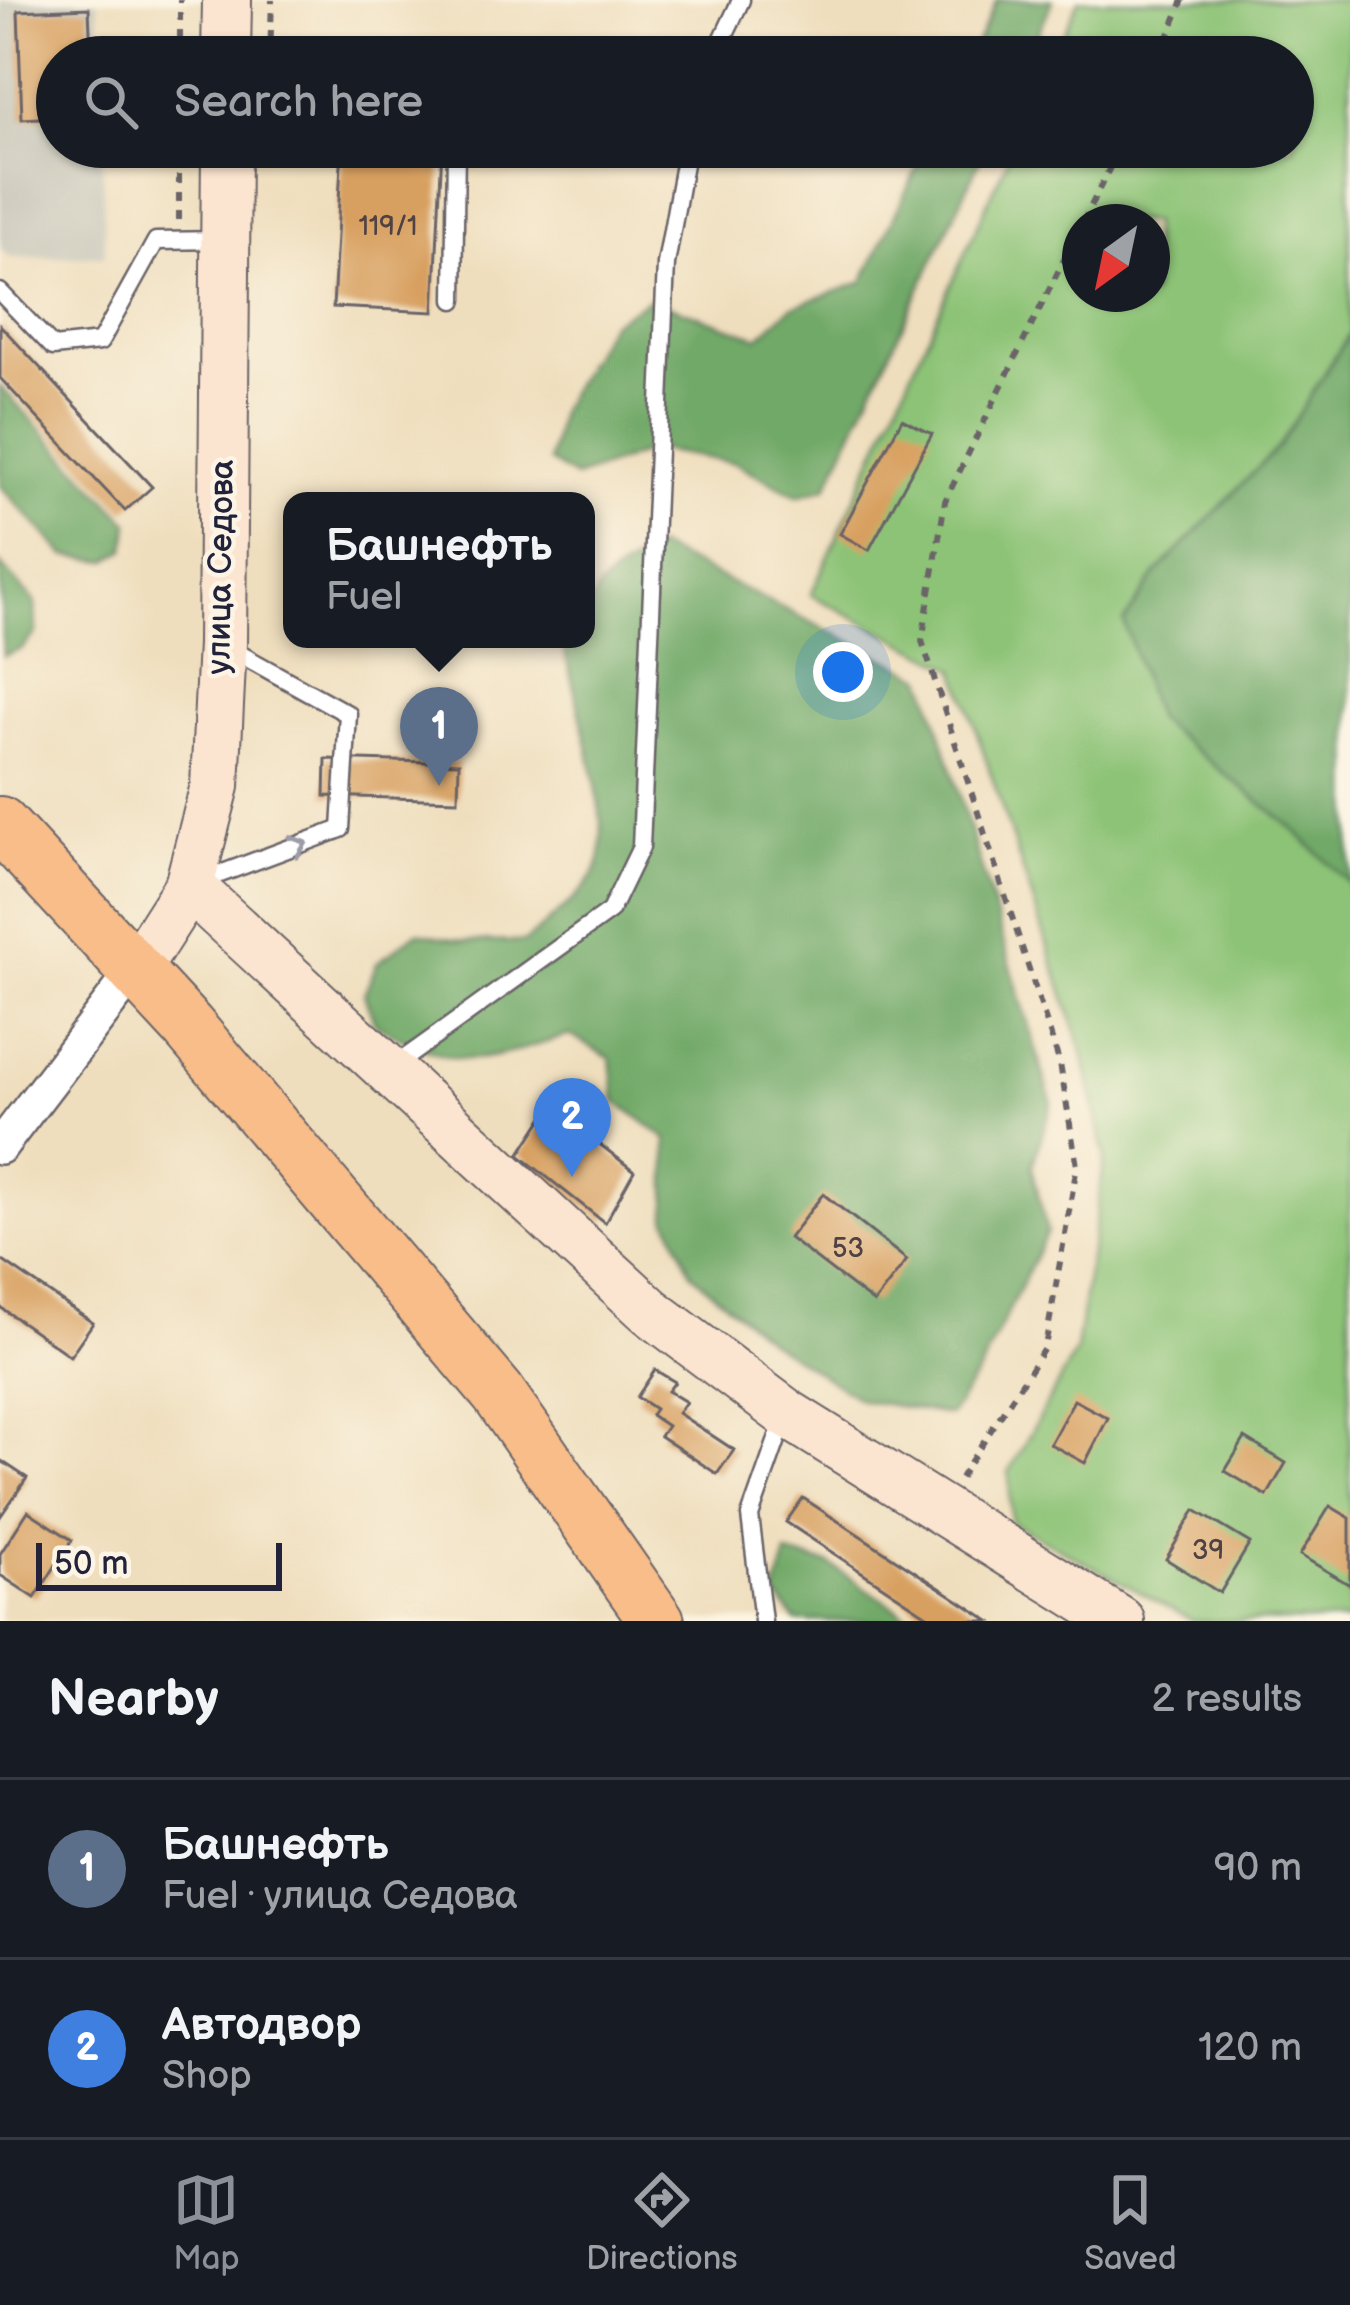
<!DOCTYPE html>
<meta charset="utf-8">
<style>
:root{--surface:#171b24;--page:#20242c;--text:#f1f3f6;--muted:#9ea1a6;--line:#363941;--accent:#8c9099}
body{margin:0;font-family:"Balsamiq Sans",sans-serif;background:var(--page);color:var(--text)}
.compass{position:absolute;left:1062px;top:204px;width:108px;height:108px;border-radius:50%;background:var(--surface);box-shadow:0 3px 9px #0004;rotate:213deg}
.scale{position:absolute;left:36px;bottom:30px;width:246px;box-sizing:border-box;padding-left:12px;border:6px solid #22223b;border-top:0;font-size:33px;line-height:42px;white-space:nowrap;color:#22223b;-webkit-text-stroke:9px #fcf5e5;paint-order:stroke}
.you{position:absolute;left:843px;top:672px;width:42px;height:42px;margin:-30px;border:9px solid #fff;border-radius:50%;background:#1a73e8;box-shadow:0 0 0 18px #1a73e833}
.badge{display:grid;place-items:center;width:78px;height:78px;border-radius:50%;background:var(--accent);color:#fff;font-size:39px;font-weight:700}
.pin{position:absolute;translate:-50% -99px;filter:drop-shadow(0 3px 6px #0008)}
.pin::after{content:'';position:absolute;top:63px;width:42px;height:36px;background:inherit;clip-path:polygon(0 0,100% 0,50% 100%)}
.popup{position:absolute;left:283px;top:492px;width:312px;height:156px;box-sizing:border-box;display:grid;place-content:center;border-radius:24px;background:var(--surface);filter:drop-shadow(0 3px 9px #0005);font-size:39px;white-space:nowrap;color:var(--muted)}
.popup b{font-size:45px;color:var(--text)}
.popup::after{content:'';position:absolute;left:50%;top:100%;margin-left:-24px;border:24px solid transparent;border-top-color:var(--surface)}
.list{margin:0;padding:0;list-style:none}
h2{display:flex;justify-content:space-between;align-items:center;height:156px;margin:0;padding:0 48px;font-size:51px}
h2 small{font-size:39px;font-weight:400;color:var(--muted)}
.list li{display:grid;grid-template-columns:78px 1fr auto;gap:36px;align-items:center;box-sizing:border-box;height:180px;padding:0 48px;border-top:3px solid var(--line)}
.list b{display:block;font-size:45px;white-space:nowrap}
.list p{margin:0;font-size:39px;white-space:nowrap;color:var(--muted)}
.list em{font-size:39px;font-style:normal;color:var(--muted)}
.icon{flex:none;width:66px;height:66px;fill:none;stroke:currentColor;stroke-width:2;stroke-linecap:round;stroke-linejoin:round}
.map{position:relative;flex:none;width:1350px;height:1621px;overflow:hidden}
.search{position:absolute;background:var(--surface);box-shadow:0 3px 9px #0004;left:36px;right:36px;top:36px;height:132px;display:flex;align-items:center;gap:30px;box-sizing:border-box;padding:0 42px;border-radius:66px;color:var(--muted);font-size:45px}
.sheet{height:516px;background:var(--surface)}
nav{display:flex;justify-content:space-around;align-items:center;box-sizing:border-box;height:168px;border-top:3px solid var(--line);background:var(--surface);font-size:33px;color:var(--muted)}
nav a{display:grid;justify-items:center;gap:6px}
nav .on{color:var(--accent)}
.map>svg:first-child{display:block}
.industrial{fill:#c6c5b8}
.green{fill:#8cc376;stroke:#577258;stroke-width:3;fill-rule:evenodd}
.forest{fill:#71a967;stroke:#4a6651;stroke-width:3}
.building{fill:#d8a061}
.lines{fill:none;stroke-linecap:round;stroke-linejoin:round}
.lane-casing{stroke:#6a6468;stroke-width:21}
.street-casing{stroke:#6a6468;stroke-width:38}
.secondary-casing{stroke:#6a6468;stroke-width:52}
.primary-casing{stroke:#6a6468;stroke-width:58}
.path{stroke:#6a6468;stroke-width:6;stroke-dasharray:9 9;stroke-linecap:butt}
.lane{stroke:#fff;stroke-width:16}
.street{stroke:#fff;stroke-width:33}
.secondary{stroke:#fce5d0;stroke-width:48}
.primary{stroke:#f8bd89;stroke-width:54}
.oneway{stroke:#9c9ca7}
.labels{text-anchor:middle;dominant-baseline:central;stroke-width:9;stroke-linejoin:round;paint-order:stroke}
.number-label{font-size:27px;fill:#504244}
.street-label{font-size:33px;fill:#22223b;stroke:#fcf5e5}
</style>
<div class="map">
<svg width="1350" height="1621" viewBox="0 0 1350 1621">
<rect width="100%" height="100%" fill="#fcf5e5"/>
<filter id="ink" filterUnits="userSpaceOnUse"><feTurbulence type="fractalNoise" baseFrequency=".00833" numOctaves="2"/><feDisplacementMap in="SourceGraphic" scale="24" xChannelSelector="R" yChannelSelector="G"/><feConvolveMatrix kernelMatrix="1 2 1 2 8 2 1 2 1" color-interpolation-filters="sRGB"/></filter>
<filter id="wash" filterUnits="userSpaceOnUse"><feTurbulence type="fractalNoise" baseFrequency=".004" numOctaves="4" result="noise"/><feDisplacementMap in="SourceGraphic" scale="48" xChannelSelector="R" yChannelSelector="G"/><feGaussianBlur stdDeviation="2.7" result="paint"/><feColorMatrix in="noise" values="0 0 0 0 0 0 0 0 0 0 0 0 0 0 0 0 0 1.4 0 .05"/><feComposite in="paint" operator="in"/></filter>
<g filter="url(#wash)">
<rect width="100%" height="100%" fill="#efdebd"/>
<path class="industrial" d="M 0,0 L 98,0 L 100,57 L 57,57 L 57,147 L 102,147 L 105,256 L 10,258 L 0,248 Z"/>
<path class="green" d="M 1079,0 L 1350,0 L 1350,333 L 1279,446 L 1156,574 L 1124,622 L 1290,826 L 1350,884 L 1350,1621 L 1193,1621 L 1011,1522 L 1009,1472 L 1076,1351 L 1105,1157 L 1082,1049 L 956,669 L 811,595 L 1013,147 L 1293,147 L 1293,57 L 1053,57 ZM 1080,222 L 1152,222 L 1152,294 L 1080,294 Z"/>
<path class="forest" d="M 997,0 L 1053,0 L 1027,57 L 970,57 Z
M 927,147 L 986,147 L 827,487 L 798,496 L 735,463 L 654,449 L 575,478 L 549,461 L 560,408 L 610,323 L 650,299 L 758,337 L 792,307 L 863,282 Z
M 1350,333 L 1350,884 L 1290,826 L 1156,719 L 1124,622 L 1156,574 L 1279,446 Z
M 0,386 L 129,523 L 126,549 L 107,561 L 66,556 L 0,486 Z
M 657,547 L 924,677 L 1052,1103 L 1032,1166 L 1047,1232 L 980,1370 L 950,1415 L 861,1400 L 771,1342 L 692,1274 L 667,1217 L 667,1139 L 616,1101 L 611,1059 L 570,1035 C 477,1063 463,1074 375,1024 L 364,994 L 377,963 L 417,932 L 463,941 L 525,942 C 549,920 591,892 600,860 C 611,819 573,686 562,641 L 586,639 C 586,581 612,577 657,547 Z
M 0,564 L 35,602 L 36,633 L 22,649 L 3,656 Z
M 787,1554 L 829,1564 L 915,1621 L 796,1621 L 775,1594 Z"/>
<g id="blocks">
<path class="building" d="M 89,8 L 91,57 L 57,57 L 57,117 L 22,119 L 18,11 Z
M 342,147 L 442,147 L 434,312 L 333,307 Z
M 0,325 L 152,487 L 125,511 L 0,378 Z
M 902,419 L 932,434 L 869,550 L 840,534 Z
M 326,759 L 459,763 L 458,800 L 325,796 Z
M 551,1106 L 634,1171 L 605,1223 L 519,1155 Z
M 823,1194 L 907,1260 L 874,1303 L 789,1238 Z
M 0,1259 L 93,1323 L 70,1356 L 0,1307 Z
M 655,1370 L 675,1382 L 668,1391 L 686,1402 L 678,1413 L 734,1450 L 717,1474 L 660,1436 L 667,1426 L 651,1415 L 655,1409 L 637,1397 Z
M 1074,1400 L 1108,1418 L 1085,1463 L 1050,1444 Z
M 1245,1438 L 1286,1463 L 1267,1496 L 1225,1471 Z
M 0,1460 L 27,1478 L 0,1517 Z
M 803,1498 L 990,1621 L 936,1621 L 786,1522 Z
M 1330,1506 L 1350,1518 L 1350,1585 L 1300,1555 Z
M 1195,1510 L 1250,1543 L 1220,1593 L 1166,1559 Z
M 28,1511 L 72,1540 L 35,1598 L 0,1575 L 0,1554 Z"/>
</g>
</g>
<g filter="url(#ink)">
<use href="#blocks" fill-opacity="0" stroke="#6a6468" stroke-width="3"/>
<g class="lines">
<defs>
<path id="lane" d="M 714,57 L 741,0
M 100,147 L 225,155
M 0,292 L 53,347 L 100,342 L 156,241 L 222,240
M 454,300 L 456,147
M 196,883 L 341,829 L 348,714 L 229,648
M 394,1066 L 610,911 L 641,847 L 666,264 L 687,147
M 763,1621 L 750,1516 L 784,1420"/>
<path id="street" d="M 0,1147 L 136,969"/>
<path id="secondary" d="M 226,57 L 227,0
M 189,886 L 650,1311 L 786,1413 L 1120,1621
M 136,969 L 189,886 L 215,786 L 222,644 L 226,147"/>
<path id="primary" d="M 0,824 L 188,1027 L 498,1393 L 657,1621"/>
</defs>
<use href="#lane" class="lane-casing"/>
<use href="#street" class="street-casing"/>
<use href="#secondary" class="secondary-casing"/>
<use href="#primary" class="primary-casing"/>
<path class="path" d="M 180,57 L 180,0
M 270,57 L 272,0
M 1160,57 L 1183,0
M 179,220 L 179,173
M 1083,222 L 1120,147
M 960,1478 L 1045,1347 L 1077,1166 L 1060,1064 L 922,641 L 945,501 L 1080,227"/>
<use href="#lane" class="lane"/>
<use href="#street" class="street"/>
<use href="#secondary" class="secondary"/>
<use href="#primary" class="primary"/>
</g>
<defs><path id="oneway-chevron" d="M-2-3.5L2.5 0L-2 3.5" fill="none" stroke-width="1.6" stroke-linecap="round" stroke-linejoin="round" transform="scale(3)"/></defs>
<use class="oneway" href="#oneway-chevron" transform="translate(299 845) rotate(-20)"/>
</g>
<g class="labels">
<g class="number-label">
<text x="388" y="227">119/1</text>
<text x="848" y="1249">53</text>
<text x="1208" y="1551">39</text>
</g>
<g class="street-label">
<text transform="translate(221 567) rotate(-89)">улица Седова</text>
</g>
</g>
</svg>
<svg class="compass" viewBox="-18 -18 36 36"><path d="M0-13l5 13h-10z" fill="#e53935"/><path d="M0 13l5-13h-10z" fill="#9ea1a6"/></svg>
<div class="scale">50 m</div>
<div class="you"></div>
<div class="pin badge" style="left:439px;top:786px;background:#5c6f8a">1</div>
<div class="popup"><b>Башнефть</b>Fuel</div>
<div class="pin badge" style="left:572px;top:1177px;background:#3f7fe0">2</div>
<div class="search"><svg class="icon" aria-label="search" viewBox="0 0 24 24"><circle cx="10" cy="10" r="6"/><path d="M15 15l6 6"/></svg>Search here</div>
</div>
<section class="sheet">
<h2>Nearby<small>2 results</small></h2>
<ul class="list">
<li><span class="badge" style="background:#5c6f8a">1</span><div><b>Башнефть</b><p>Fuel · улица Седова</p></div><em>90 m</em></li>
<li><span class="badge" style="background:#3f7fe0">2</span><div><b>Автодвор</b><p>Shop</p></div><em>120 m</em></li>
</ul>
</section>
<nav>
<a class="on"><svg class="icon" aria-label="map" viewBox="0 0 24 24"><path d="M3 6l6-2 6 2 6-2v14l-6 2-6-2-6 2zM9 4v14M15 6v14"/></svg>Map</a>
<a><svg class="icon" aria-label="directions" viewBox="0 0 24 24"><path d="M12 3l9 9-9 9-9-9zM9 14v-3h6M13 9l2 2-2 2"/></svg>Directions</a>
<a><svg class="icon" aria-label="saved" viewBox="0 0 24 24"><path d="M7 4h10v16l-5-4-5 4z"/></svg>Saved</a>
</nav>
